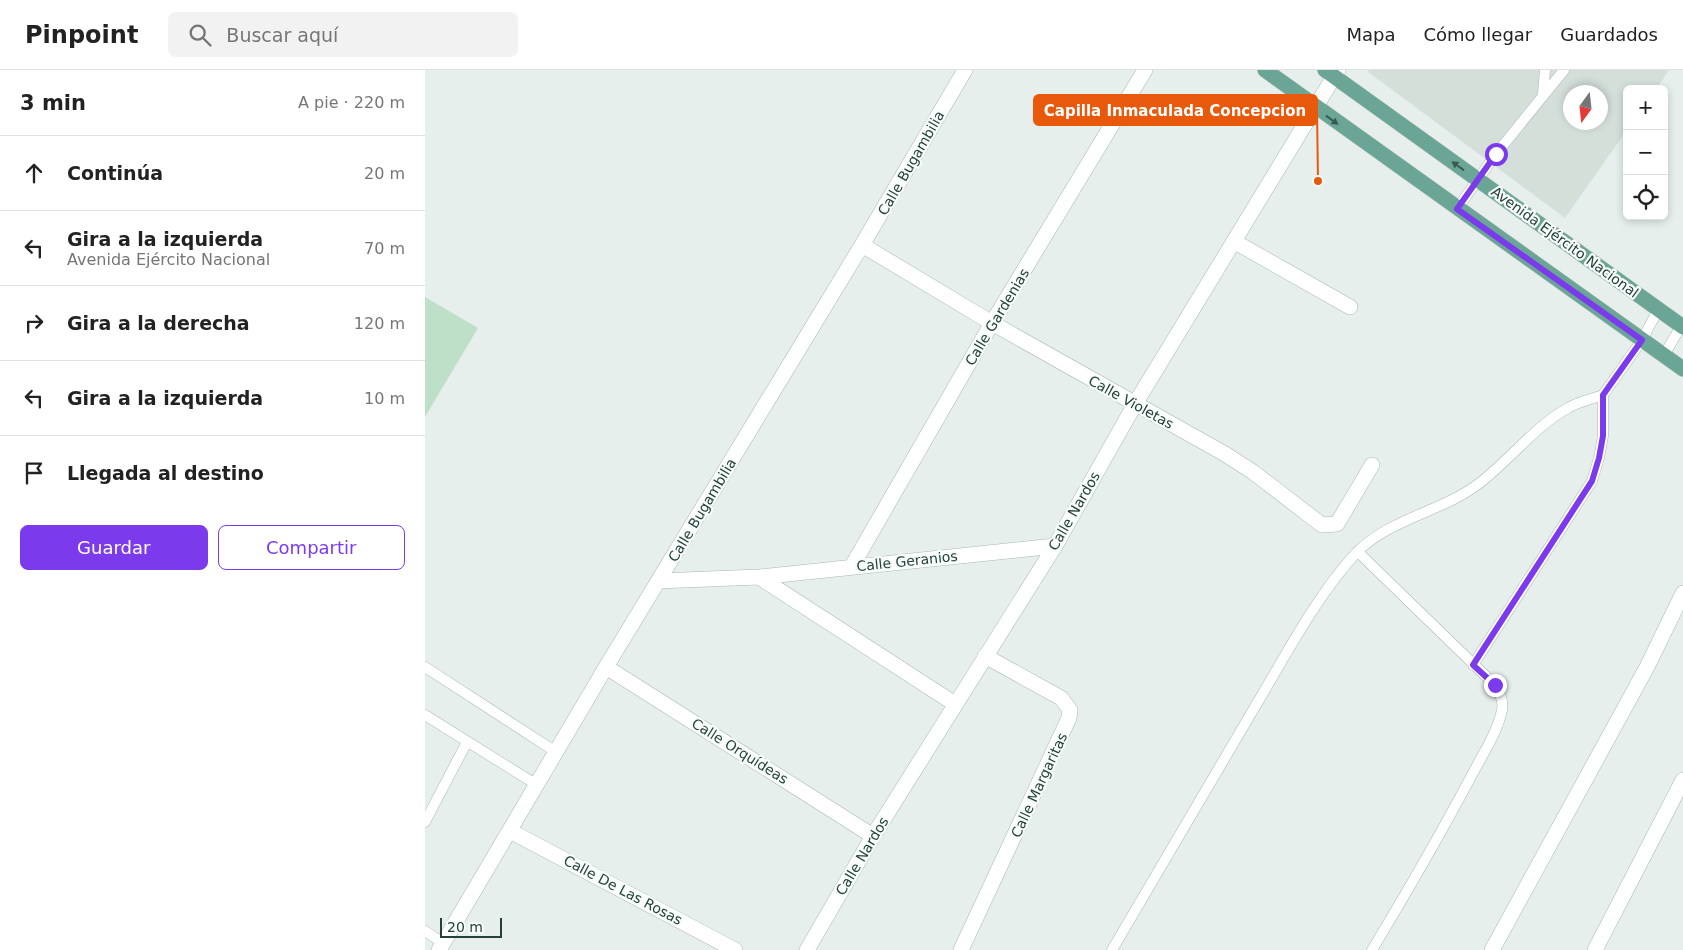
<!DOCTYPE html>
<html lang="es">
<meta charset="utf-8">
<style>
:root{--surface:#fff;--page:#f2f2f2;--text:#222;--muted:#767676;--line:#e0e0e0;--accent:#7c3aed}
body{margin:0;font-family:"DejaVu Sans",sans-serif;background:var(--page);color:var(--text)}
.controls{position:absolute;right:15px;top:15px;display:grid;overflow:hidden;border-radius:8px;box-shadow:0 2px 8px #0003}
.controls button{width:45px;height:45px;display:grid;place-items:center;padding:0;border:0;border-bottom:1px solid var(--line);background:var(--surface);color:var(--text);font:25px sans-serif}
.compass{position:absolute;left:1138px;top:15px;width:45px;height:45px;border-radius:50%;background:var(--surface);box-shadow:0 2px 8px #0003;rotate:195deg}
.scale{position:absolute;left:15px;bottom:12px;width:62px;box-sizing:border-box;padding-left:5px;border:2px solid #24423a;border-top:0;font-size:14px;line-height:18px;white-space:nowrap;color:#24423a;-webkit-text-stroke:4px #f7fbf9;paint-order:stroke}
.stop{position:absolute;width:15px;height:15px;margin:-11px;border:4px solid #7c3aed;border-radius:50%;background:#fff}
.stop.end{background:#7c3aed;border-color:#fff;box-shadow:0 1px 5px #0008}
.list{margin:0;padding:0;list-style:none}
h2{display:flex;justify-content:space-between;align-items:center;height:65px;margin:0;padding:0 20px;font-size:21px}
h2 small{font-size:16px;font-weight:400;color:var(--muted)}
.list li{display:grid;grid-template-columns:32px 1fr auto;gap:15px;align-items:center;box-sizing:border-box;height:75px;padding:0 20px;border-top:1px solid var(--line)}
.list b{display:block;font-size:19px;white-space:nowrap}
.list p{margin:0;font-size:16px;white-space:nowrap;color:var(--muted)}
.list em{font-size:16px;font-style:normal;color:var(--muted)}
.actions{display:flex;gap:10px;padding:15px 20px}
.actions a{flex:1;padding:11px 0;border:1px solid var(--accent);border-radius:8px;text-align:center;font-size:18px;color:var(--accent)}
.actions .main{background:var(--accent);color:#fff}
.icon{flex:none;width:28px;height:28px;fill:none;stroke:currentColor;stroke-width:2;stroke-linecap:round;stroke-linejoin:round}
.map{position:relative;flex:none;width:1258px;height:880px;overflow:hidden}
header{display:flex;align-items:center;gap:30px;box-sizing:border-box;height:70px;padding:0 25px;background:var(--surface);border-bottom:1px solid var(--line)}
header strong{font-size:24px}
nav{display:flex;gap:28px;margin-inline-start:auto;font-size:18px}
.search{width:350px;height:45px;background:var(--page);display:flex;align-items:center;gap:12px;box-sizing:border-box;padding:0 18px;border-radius:8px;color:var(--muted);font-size:19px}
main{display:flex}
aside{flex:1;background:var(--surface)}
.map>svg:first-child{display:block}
.built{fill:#d4dfda;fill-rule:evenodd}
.green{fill:#bfe0c8}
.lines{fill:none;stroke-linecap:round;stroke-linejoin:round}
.lane-casing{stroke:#a8b8b2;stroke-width:11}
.street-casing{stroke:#a8b8b2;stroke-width:16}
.secondary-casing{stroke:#a4bbb3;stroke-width:16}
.primary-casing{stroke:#c2cac8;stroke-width:16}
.lane{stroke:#fff;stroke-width:10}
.street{stroke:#fff;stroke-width:15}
.secondary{stroke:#fff;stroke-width:15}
.primary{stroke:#6aa596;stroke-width:15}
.oneway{fill:#365b51}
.route{stroke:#7c3aed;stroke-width:6}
.labels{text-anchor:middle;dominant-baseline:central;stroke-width:4.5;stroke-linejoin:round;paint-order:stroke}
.street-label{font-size:14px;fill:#24423a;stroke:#f7fbf9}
.leader{fill:none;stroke:#e8590c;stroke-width:2}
.callout-dot{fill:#e8590c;stroke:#f7fbf9;stroke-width:2}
.callout{fill:#e8590c;stroke:#e8590c;stroke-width:2}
.callout-label{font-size:15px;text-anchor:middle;font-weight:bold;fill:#fff}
</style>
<header>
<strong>Pinpoint</strong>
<div class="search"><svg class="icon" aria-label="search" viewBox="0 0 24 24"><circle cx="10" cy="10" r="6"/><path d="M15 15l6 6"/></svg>Buscar aquí</div>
<nav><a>Mapa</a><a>Cómo llegar</a><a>Guardados</a></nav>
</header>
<main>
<aside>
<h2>3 min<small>A pie · 220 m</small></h2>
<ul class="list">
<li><svg class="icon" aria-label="ahead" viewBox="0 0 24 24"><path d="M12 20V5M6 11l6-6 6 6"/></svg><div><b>Continúa</b></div><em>20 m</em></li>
<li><svg class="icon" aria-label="left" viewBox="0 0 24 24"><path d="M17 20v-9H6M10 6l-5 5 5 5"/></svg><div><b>Gira a la izquierda</b><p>Avenida Ejército Nacional</p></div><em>70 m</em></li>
<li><svg class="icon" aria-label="right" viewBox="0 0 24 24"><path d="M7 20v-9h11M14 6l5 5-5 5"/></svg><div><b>Gira a la derecha</b></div><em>120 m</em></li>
<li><svg class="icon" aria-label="left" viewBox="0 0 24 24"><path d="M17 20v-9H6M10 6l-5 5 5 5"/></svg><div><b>Gira a la izquierda</b></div><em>10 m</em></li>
<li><svg class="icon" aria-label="arrive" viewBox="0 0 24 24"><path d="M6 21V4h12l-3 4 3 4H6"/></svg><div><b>Llegada al destino</b></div></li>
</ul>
<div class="actions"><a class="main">Guardar</a><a>Compartir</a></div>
</aside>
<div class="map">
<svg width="1258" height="880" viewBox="0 0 1258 880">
<rect width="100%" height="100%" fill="#e6efeb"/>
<path class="built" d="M 944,0 L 1244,0 L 1231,19 L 1202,19 L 1202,60 L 1140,148 L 943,2 ZM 1146,22 L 1176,22 L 1176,52 L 1146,52 Z"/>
<path class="green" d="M 0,227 L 53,258 L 0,347 Z"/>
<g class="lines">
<defs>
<path id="lane" d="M 1118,24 L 1120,0
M 1032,139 L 1071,84 L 1139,0
M 1239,285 L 1258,253
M 933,482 L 1070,615 C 1075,623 1079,631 1077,640 C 1073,661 1058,684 1048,703 C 1016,763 982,822 947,880
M 1048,595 L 1167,411 L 1174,388 L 1178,366 L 1178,325 L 1217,270 L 1233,240
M 0,597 L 131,682
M 0,645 L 112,715
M 0,752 L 42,672
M 0,861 L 18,873
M 687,880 C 735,798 783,717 831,635 C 861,585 892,525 932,482 C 965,449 1015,442 1052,415 C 1082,393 1111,355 1143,338 C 1153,332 1167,329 1178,325"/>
<path id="street" d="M 810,172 L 925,237
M 437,175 L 567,253 L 800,384 L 828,402 L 897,455 L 912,454 L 947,395
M 427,496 L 567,253 L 720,0
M 334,507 L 530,634
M 233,511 L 334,507 L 630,476
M 181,597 L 448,766
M 85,761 L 310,880
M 14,880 L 181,597 L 437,175 L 540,0
M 536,880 L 644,648 L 645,640 L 636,628 L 560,586
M 1067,880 L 1222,597 L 1258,523
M 1170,880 L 1258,710"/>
<path id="secondary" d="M 382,880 L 448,766 L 630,476 L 710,334 L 913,0"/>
<path id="primary" d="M 840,0 L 1258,299
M 900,0 L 1258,257"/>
</defs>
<use href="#lane" class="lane-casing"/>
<use href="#street" class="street-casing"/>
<use href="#secondary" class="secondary-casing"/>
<use href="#primary" class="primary-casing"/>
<use href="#lane" class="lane"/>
<use href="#street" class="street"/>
<use href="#secondary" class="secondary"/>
<use href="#primary" class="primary"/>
</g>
<defs><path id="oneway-solid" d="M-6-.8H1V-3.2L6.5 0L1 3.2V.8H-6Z" transform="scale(1.25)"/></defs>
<g class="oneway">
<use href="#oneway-solid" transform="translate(907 50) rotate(36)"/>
<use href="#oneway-solid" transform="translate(1033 96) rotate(-144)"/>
</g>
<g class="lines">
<path class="route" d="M 1070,615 L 1048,595 L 1167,411 L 1174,388 L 1178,366 L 1178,325 L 1217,270 L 1032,139 L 1071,84"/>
</g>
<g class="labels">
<g class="street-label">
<text transform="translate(486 93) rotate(-60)">Calle Bugambilia</text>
<text transform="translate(1140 172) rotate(36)">Avenida Ejército Nacional</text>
<text transform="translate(572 247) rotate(-59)">Calle Gardenias</text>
<text transform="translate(706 332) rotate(29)">Calle Violetas</text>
<text transform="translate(277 440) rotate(-59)">Calle Bugambilia</text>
<text transform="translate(649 441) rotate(-60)">Calle Nardos</text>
<text transform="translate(482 491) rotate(-6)">Calle Geranios</text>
<text transform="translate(315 681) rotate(32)">Calle Orquídeas</text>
<text transform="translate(614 715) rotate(-65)">Calle Margaritas</text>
<text transform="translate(437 786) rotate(-59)">Calle Nardos</text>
<text transform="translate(198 820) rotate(28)">Calle De Las Rosas</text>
</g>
</g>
<path class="leader" d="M893 111L892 40"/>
<circle class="callout-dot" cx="893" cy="111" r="5"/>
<rect class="callout" x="609" y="25" width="283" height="30" rx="5"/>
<g class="callout-label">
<text x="750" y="46">Capilla Inmaculada Concepcion</text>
</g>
</svg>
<div class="controls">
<button>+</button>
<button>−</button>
<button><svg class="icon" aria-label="locate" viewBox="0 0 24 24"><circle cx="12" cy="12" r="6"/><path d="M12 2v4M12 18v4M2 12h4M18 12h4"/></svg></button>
</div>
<svg class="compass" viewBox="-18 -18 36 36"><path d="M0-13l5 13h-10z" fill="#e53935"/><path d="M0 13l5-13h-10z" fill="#767676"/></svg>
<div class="scale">20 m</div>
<div class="stop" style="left:1071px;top:84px"></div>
<div class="stop end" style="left:1070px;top:615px"></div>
</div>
</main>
